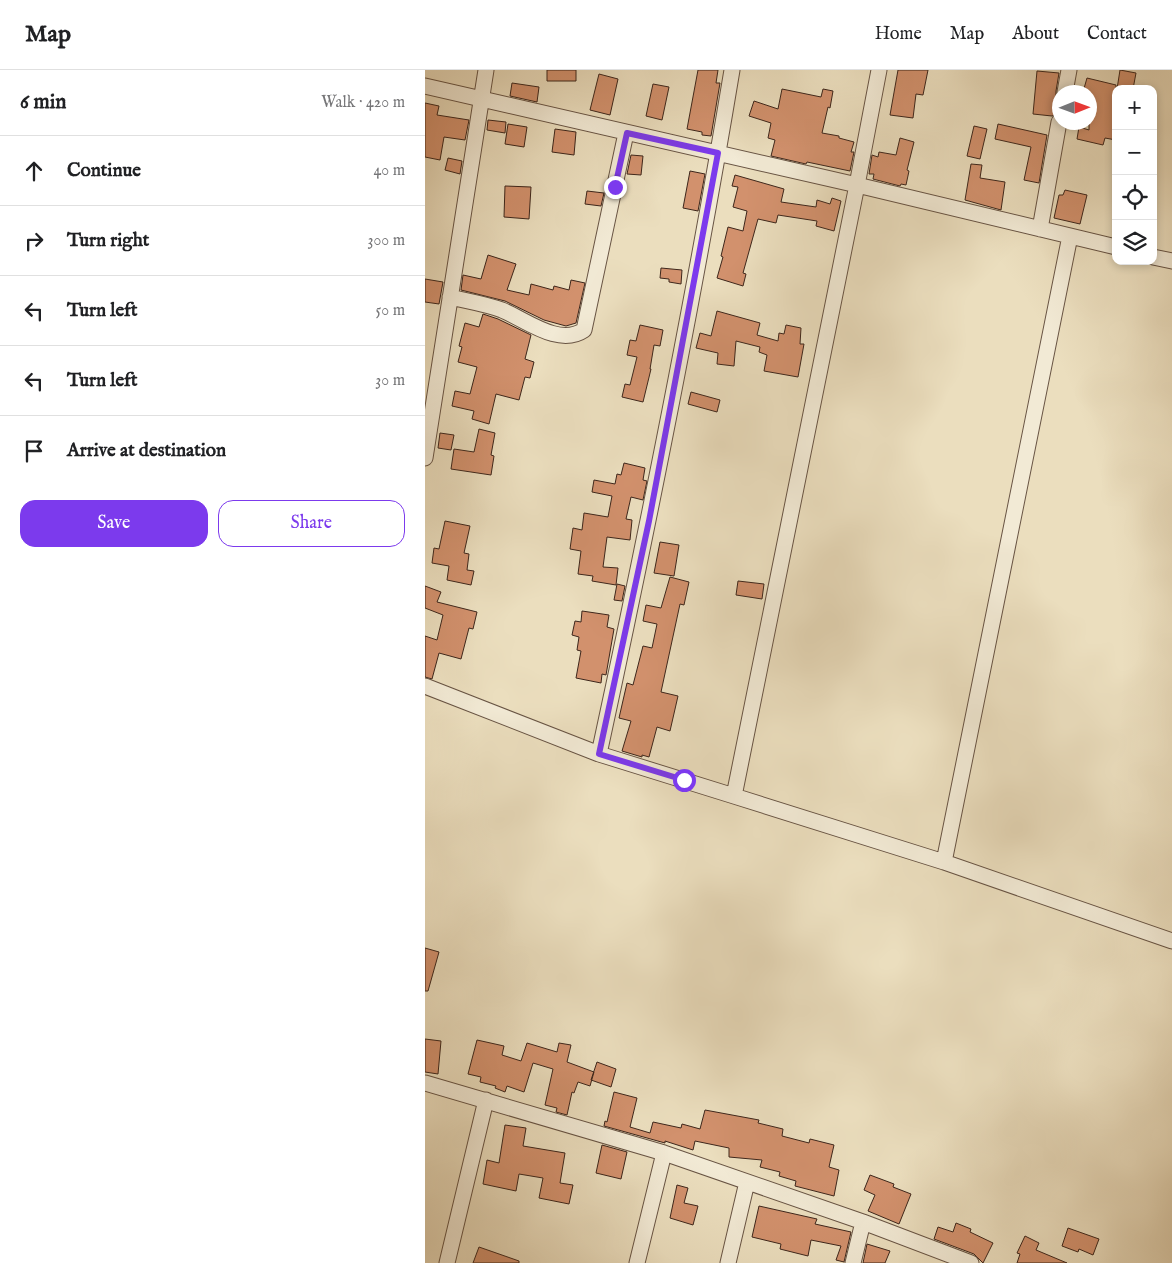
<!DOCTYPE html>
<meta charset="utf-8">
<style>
:root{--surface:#fff;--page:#f2f2f2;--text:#202124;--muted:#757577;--line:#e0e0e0;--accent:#7c3aed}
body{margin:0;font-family:"IM FELL English",serif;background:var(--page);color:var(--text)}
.controls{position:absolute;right:15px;top:15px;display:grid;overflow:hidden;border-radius:10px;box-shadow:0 2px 8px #0003}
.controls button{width:45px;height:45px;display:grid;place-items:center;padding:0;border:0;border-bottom:1px solid var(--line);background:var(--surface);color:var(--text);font:25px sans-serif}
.compass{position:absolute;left:627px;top:15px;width:45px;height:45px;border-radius:50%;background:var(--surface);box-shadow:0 2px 8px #0003;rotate:89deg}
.stop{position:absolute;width:15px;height:15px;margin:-11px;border:4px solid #7c3aed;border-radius:50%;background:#fff}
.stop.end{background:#7c3aed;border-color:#fff;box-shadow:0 1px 5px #0008}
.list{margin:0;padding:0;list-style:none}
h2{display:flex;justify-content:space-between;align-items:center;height:65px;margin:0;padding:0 20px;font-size:21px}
h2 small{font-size:16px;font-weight:400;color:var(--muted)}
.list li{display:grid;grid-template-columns:32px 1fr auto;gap:15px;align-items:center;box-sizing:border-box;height:70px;padding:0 20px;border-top:1px solid var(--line)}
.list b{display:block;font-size:19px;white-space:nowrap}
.list em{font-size:16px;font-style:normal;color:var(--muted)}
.actions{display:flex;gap:10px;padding:15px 20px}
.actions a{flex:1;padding:11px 0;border:1px solid var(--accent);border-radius:15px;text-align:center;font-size:18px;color:var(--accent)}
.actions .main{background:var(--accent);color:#fff}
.icon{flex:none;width:28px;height:28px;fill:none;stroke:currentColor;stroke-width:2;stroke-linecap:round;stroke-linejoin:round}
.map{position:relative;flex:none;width:747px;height:1193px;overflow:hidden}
header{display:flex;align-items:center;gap:30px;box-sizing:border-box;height:70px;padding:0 25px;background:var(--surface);border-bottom:1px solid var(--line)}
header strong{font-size:24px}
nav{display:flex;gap:28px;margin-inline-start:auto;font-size:18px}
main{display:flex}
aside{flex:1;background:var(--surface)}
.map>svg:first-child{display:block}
.building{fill:#d2916d;stroke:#3d261b}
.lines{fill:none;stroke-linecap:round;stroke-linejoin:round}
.minor-casing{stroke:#685444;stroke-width:17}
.minor{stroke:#f2ead5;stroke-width:15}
.route{stroke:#7c3aed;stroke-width:6}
</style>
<header>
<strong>Map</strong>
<nav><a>Home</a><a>Map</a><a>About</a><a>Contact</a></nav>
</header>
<main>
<aside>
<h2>6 min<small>Walk · 420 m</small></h2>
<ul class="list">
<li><svg class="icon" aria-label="ahead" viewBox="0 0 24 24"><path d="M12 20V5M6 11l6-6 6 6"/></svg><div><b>Continue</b></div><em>40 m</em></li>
<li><svg class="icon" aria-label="right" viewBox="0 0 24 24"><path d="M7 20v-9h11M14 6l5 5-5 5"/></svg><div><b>Turn right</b></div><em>300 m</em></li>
<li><svg class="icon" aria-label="left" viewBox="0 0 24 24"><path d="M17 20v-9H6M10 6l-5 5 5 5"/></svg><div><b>Turn left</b></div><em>50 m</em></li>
<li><svg class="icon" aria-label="left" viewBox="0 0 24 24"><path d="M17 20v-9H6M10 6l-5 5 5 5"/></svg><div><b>Turn left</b></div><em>30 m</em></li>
<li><svg class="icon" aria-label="arrive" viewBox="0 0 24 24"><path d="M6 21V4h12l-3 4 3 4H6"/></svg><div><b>Arrive at destination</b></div></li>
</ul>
<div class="actions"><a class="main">Save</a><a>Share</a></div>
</aside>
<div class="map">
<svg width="747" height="1193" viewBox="0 0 747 1193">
<rect width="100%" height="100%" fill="#ebdebe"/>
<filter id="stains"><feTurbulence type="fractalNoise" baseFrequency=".004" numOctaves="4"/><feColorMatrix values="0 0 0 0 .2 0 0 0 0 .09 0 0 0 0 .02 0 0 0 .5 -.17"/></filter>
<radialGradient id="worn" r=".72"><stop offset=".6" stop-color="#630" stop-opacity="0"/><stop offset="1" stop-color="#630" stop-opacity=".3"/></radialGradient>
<path class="building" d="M 122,0 L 151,0 L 151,11 L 122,11 Z
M 273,0 L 293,0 L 291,13 L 295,13 L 286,66 L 277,65 L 277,62 L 262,59 Z
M 473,0 L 503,0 L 498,25 L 491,24 L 488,48 L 465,45 Z
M 695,0 L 711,3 L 708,19 L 692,19 Z
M 612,1 L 634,3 L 631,21 L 631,26 L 634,29 L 634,43 L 627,46 L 608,44 Z
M 174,4 L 193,9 L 185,45 L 165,40 Z
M 662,8 L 691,15 L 691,70 L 680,68 L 678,75 L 652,69 L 654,57 L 664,60 L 664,22 L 658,22 Z
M 87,13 L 114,17 L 112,32 L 85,26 Z
M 228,14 L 244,17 L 237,50 L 221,46 Z
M 357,19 L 396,27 L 398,19 L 408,21 L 405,38 L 403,37 L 397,63 L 414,66 L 414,68 L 429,72 L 426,82 L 429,82 L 425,101 L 382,92 L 381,94 L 346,86 L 350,70 L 343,68 L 346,53 L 324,46 L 329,31 L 353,39 Z
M 0,33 L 14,36 L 12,45 L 44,50 L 40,70 L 19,67 L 15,90 L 0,87 Z
M 63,50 L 81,52 L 80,63 L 62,60 Z
M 83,54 L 102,57 L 99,77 L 80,74 Z
M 573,54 L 622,65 L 614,113 L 599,110 L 606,77 L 570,69 Z
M 549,56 L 562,59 L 555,89 L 542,86 Z
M 130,59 L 151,62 L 149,85 L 127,82 Z
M 475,68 L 489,72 L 482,100 L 484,101 L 481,115 L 476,114 L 475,116 L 448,109 L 449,104 L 444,104 L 447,85 L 453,87 L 454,82 L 471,85 Z
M 206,85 L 218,86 L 216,105 L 202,104 Z
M 23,88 L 37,91 L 35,104 L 20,100 Z
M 546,94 L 557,95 L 555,108 L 580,112 L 576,140 L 540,130 Z
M 265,101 L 280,104 L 273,141 L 258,138 Z
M 310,105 L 359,119 L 356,132 L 391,137 L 392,130 L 405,134 L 407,128 L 416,131 L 409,161 L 391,156 L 392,151 L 353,145 L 351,153 L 333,149 L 318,203 L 321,204 L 318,216 L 292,208 L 298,187 L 296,186 L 303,157 L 318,161 L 322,141 L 308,137 L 313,117 L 307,116 Z
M 80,116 L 106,117 L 104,149 L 79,147 Z
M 640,120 L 662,125 L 655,154 L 629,148 L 634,125 L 638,125 Z
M 162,121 L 179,123 L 176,136 L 160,134 Z
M 63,185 L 91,194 L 82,220 L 104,225 L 106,214 L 128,220 L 129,216 L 144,220 L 146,210 L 160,213 L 151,253 L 141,256 L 119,250 L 80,231 L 36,220 L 38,205 L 56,209 Z
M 236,198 L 257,200 L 256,214 L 244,212 L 244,209 L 235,208 Z
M 0,209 L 18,212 L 14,234 L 0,232 Z
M 292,241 L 335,253 L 332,265 L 353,271 L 354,263 L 359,264 L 361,255 L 376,258 L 375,274 L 379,274 L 373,307 L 339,301 L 342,285 L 334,282 L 335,277 L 311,271 L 309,296 L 292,294 L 293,283 L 271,278 L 275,263 L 286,266 Z
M 58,244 L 73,249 L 106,265 L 100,289 L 109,292 L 105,308 L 100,307 L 94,330 L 71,324 L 64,354 L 47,349 L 49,341 L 27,336 L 30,321 L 45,324 L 52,297 L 33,292 L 37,277 L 34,276 L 40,253 L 54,257 Z
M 215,255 L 238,260 L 235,276 L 229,275 L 225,299 L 226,299 L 218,332 L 197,327 L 200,314 L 205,315 L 212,287 L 202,285 L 205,270 L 211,271 Z
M 266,322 L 295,330 L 292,342 L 263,334 Z
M 54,359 L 70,363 L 66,385 L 69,386 L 66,405 L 26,399 L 29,379 L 49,382 Z
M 15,363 L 29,365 L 26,380 L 13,378 Z
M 199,393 L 220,398 L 218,410 L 222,411 L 218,430 L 206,427 L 201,449 L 207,450 L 205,470 L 182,467 L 178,497 L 193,498 L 191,515 L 167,511 L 168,506 L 153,504 L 156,481 L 145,479 L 148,458 L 157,460 L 159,443 L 183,447 L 187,426 L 167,422 L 169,410 L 190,414 L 192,404 L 196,405 Z
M 20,451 L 45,456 L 39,483 L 44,484 L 42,500 L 49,501 L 46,515 L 22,510 L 24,496 L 7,493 L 9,478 L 14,479 Z
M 235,472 L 254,475 L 249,506 L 229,503 Z
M 245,507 L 264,512 L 259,535 L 255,534 L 236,622 L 253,626 L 245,661 L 232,657 L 224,687 L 217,685 L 217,687 L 197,681 L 206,651 L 194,648 L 202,613 L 208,615 L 218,576 L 227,578 L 232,554 L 218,551 L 221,535 L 236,538 Z
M 313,511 L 339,514 L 337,529 L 311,525 Z
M 192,514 L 200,516 L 197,531 L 189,530 Z
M 0,516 L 16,522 L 12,532 L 52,542 L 48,559 L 44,558 L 36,589 L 14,583 L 7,609 L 0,607 L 0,566 L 12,570 L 18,545 L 0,538 Z
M 157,541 L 184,545 L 182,557 L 189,559 L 181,605 L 177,604 L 176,613 L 151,608 L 156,581 L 152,580 L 154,567 L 147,565 L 150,551 L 156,552 Z
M 0,878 L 14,882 L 3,921 L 0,921 Z
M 0,969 L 16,971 L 13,1004 L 0,1002 Z
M 52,970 L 79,976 L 77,985 L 96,991 L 102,973 L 132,982 L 134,973 L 146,975 L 142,992 L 169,1002 L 165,1016 L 153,1012 L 149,1023 L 147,1022 L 142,1045 L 131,1042 L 132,1038 L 120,1035 L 128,999 L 108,993 L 99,1022 L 82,1016 L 80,1022 L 70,1018 L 71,1016 L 55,1012 L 56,1007 L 43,1004 Z
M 172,992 L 191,999 L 186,1017 L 166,1010 Z
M 189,1022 L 212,1028 L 205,1057 L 225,1063 L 228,1052 L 256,1058 L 257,1054 L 275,1059 L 280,1040 L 334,1050 L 333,1053 L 358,1059 L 357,1066 L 384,1073 L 385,1069 L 409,1075 L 404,1097 L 414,1100 L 409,1126 L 370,1116 L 371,1111 L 354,1106 L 355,1102 L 335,1097 L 337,1090 L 304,1087 L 304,1078 L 270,1071 L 268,1080 L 240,1071 L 240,1073 L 179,1056 L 180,1051 L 182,1052 Z
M 80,1055 L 101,1058 L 98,1076 L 140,1083 L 135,1113 L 148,1115 L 144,1134 L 114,1128 L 118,1108 L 94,1104 L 91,1121 L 58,1114 L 62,1090 L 74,1093 Z
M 177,1075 L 202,1082 L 196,1109 L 171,1103 Z
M 445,1105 L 469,1114 L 468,1117 L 486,1124 L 474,1154 L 443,1141 L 450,1125 L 439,1120 Z
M 252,1115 L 263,1118 L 259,1133 L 273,1136 L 268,1155 L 245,1148 Z
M 334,1136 L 392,1149 L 390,1154 L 426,1162 L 419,1192 L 411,1190 L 416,1176 L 386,1170 L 383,1186 L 355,1179 L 356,1174 L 327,1167 Z
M 531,1153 L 546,1159 L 545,1162 L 568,1173 L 558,1193 L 549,1184 L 509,1169 L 513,1157 L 528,1162 Z
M 643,1158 L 674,1169 L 668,1185 L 654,1179 L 653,1182 L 637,1176 Z
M 600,1166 L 614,1173 L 611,1180 L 642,1193 L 592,1193 L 595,1184 L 592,1183 Z
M 442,1174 L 465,1181 L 460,1193 L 438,1193 Z
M 54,1177 L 94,1191 L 94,1193 L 48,1193 Z"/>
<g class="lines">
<defs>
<path id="minor" d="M 454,0 L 432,115 L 309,726 L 519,792 L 747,871
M 0,16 L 432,115 L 691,177
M 640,22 L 644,0
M 615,159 L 634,52
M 728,187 L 747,191
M 25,227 C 42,231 61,234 77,240 C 101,250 134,277 159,260 L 201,63
M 0,388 L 61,0
M 0,616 L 174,684 L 309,726
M 174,684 C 223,457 269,229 307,0
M 519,792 L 645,166
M 0,1013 L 239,1083 L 438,1152 L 546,1193
M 22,1193 L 61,1030
M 212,1193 L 239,1083
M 303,1193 L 322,1112
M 428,1193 L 438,1152"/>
</defs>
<use href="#minor" class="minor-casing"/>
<use href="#minor" class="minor"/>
</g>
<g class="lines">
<path class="route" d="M 190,117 L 202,63 L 293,83 L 224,451 L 174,684 L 259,710"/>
</g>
<rect width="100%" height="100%" filter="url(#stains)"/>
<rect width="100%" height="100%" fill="url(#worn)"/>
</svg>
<div class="controls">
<button>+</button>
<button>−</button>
<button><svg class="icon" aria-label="locate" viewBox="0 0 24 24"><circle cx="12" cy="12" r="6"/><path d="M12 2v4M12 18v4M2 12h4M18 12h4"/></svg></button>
<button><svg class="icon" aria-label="layers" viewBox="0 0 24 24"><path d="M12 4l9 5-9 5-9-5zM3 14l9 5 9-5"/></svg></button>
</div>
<svg class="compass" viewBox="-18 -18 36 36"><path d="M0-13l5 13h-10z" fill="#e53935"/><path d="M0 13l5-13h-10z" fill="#757577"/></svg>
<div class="stop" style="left:259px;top:710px"></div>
<div class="stop end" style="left:190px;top:117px"></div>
</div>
</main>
